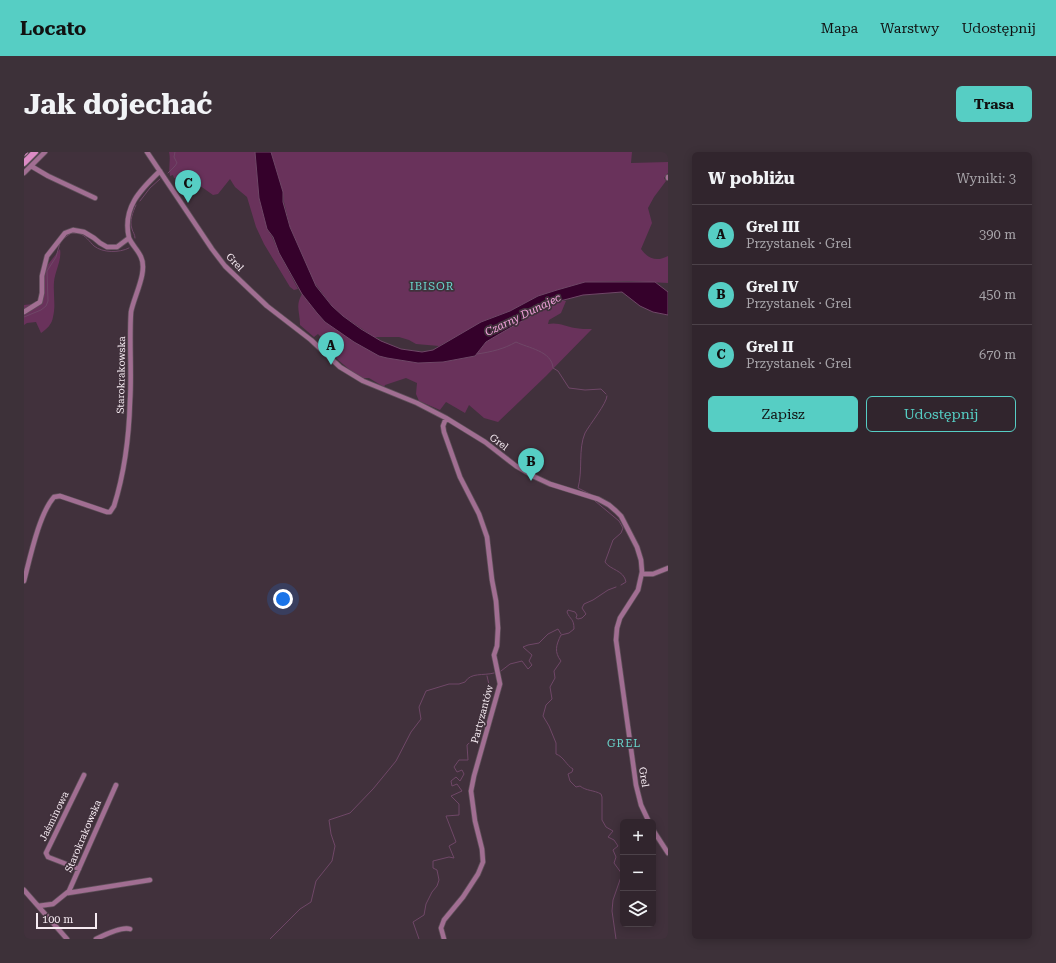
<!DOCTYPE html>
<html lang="pl">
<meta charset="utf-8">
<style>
:root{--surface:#31252d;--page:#3d3139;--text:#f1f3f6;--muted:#a8a5aa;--line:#4c4249;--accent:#56cec4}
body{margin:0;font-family:"Roboto Serif",serif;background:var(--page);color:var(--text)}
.controls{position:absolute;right:12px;bottom:12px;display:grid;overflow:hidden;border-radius:6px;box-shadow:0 2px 10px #0003}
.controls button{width:36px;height:36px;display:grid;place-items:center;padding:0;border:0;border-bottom:1px solid var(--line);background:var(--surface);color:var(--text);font:20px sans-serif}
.scale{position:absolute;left:12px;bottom:10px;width:61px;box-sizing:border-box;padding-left:4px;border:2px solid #f6ebf2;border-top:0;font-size:11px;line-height:14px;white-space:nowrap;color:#f6ebf2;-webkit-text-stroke:3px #41313c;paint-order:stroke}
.you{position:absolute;left:259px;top:447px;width:14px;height:14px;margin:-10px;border:3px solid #fff;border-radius:50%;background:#1a73e8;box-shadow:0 0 0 6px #1a73e833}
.badge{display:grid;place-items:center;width:26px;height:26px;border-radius:50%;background:var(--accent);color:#111;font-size:13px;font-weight:700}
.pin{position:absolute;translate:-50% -33px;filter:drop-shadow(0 1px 2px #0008)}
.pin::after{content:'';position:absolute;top:21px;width:14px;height:12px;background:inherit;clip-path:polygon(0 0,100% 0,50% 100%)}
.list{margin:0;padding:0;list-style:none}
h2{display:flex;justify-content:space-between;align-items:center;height:52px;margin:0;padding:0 16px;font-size:17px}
h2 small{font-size:13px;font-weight:400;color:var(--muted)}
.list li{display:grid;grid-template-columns:26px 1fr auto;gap:12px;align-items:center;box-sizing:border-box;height:60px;padding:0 16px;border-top:1px solid var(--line)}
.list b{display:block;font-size:15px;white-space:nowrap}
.list p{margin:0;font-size:13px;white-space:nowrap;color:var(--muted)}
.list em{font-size:13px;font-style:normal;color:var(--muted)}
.actions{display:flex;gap:8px;padding:12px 16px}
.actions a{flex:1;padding:9px 0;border:1px solid var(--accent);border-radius:6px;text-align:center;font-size:14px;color:var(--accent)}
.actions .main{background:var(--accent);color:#111}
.icon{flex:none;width:22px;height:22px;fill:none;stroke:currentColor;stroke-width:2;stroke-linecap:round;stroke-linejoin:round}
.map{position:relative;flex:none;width:644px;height:787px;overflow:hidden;border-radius:6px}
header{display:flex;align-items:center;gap:24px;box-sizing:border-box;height:56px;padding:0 20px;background:var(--accent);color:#111}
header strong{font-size:19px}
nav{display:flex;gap:22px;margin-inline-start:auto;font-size:14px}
.intro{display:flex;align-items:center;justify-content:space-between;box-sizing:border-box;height:96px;padding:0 24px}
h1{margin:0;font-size:28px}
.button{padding:10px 18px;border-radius:6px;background:var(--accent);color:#111;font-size:14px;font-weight:700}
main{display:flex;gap:24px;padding:0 24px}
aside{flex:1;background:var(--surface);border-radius:6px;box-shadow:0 2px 10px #0003}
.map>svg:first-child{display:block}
.green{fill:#69325b}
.water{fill:#35012b;stroke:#6f4767}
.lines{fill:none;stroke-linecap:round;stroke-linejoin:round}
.stream{stroke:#6f4767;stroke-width:1}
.minor-casing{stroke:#5e4f59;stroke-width:6}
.secondary-casing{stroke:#5e4f59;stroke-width:8}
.minor{stroke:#a16e92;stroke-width:4.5}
.secondary{stroke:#dc8bc5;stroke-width:6}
.labels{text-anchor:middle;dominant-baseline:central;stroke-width:3.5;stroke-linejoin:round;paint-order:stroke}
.street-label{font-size:10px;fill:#f6ebf2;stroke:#41313c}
.neighbourhood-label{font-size:11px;letter-spacing:1px;fill:#69d4cb;stroke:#41313c}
.water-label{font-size:11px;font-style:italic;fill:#f4a3dd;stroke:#41313c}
</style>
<header>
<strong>Locato</strong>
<nav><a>Mapa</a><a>Warstwy</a><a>Udostępnij</a></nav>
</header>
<div class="intro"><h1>Jak dojechać</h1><a class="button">Trasa</a></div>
<main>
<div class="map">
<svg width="644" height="787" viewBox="0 0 644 787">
<rect width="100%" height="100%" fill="#41313c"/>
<path class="green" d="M 145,0 L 231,0 L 235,46 L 243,77 L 248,85 L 255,101 L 274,137 L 270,138 L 266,135 L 240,92 L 232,75 L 223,45 L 211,35 L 206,27 L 194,42 L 189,43 L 165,26 L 153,27 L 150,26 L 149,23 L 146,24 C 144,16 147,8 145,0 Z
M 247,0 L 608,0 L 607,11 L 644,10 L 644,21 L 640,26 L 642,29 L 630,45 L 624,56 L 628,71 L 617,97 C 624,107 633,110 644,104 L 644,131 L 605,129 L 561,130 L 533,138 L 514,144 L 486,159 L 464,167 L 415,194 L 392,192 L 385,188 L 375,185 L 350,185 L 319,164 L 308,154 L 290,130 L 266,75 L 260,50 L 259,40 Z
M 36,97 C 38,108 31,119 30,130 C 29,142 32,153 29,165 C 28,172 23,177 17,181 L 12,170 L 3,171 L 0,173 L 0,153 L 18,151 L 22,115 Z
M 278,142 L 293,161 L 301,170 L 366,206 L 381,209 L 394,211 L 419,210 L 451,204 L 462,190 L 472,184 L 519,157 L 536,149 L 542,149 L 537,161 L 525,168 L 524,172 C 534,170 541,174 551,176 C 556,177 562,177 568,177 L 522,224 L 474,270 L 460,266 L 445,253 L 441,261 L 422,250 L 416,258 L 395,249 L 392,242 L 393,231 L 382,226 L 361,233 L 360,235 L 345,226 L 339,226 L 327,219 L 305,200 L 308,197 L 294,182 L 290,185 L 276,173 C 276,160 271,154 278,142 Z"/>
<path class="water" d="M 231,0 L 247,0 L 259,40 L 259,50 L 266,75 L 292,134 L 308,154 L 319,164 L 337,177 L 357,189 L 377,197 L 398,200 L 409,198 L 457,170 L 486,159 L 514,144 L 533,138 L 561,130 L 631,130 L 644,140 L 644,163 L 629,160 L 616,154 L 598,140 L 559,143 L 536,149 L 519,157 L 472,184 L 462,190 L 451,204 L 419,210 L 394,211 L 363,206 L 355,204 L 330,190 L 301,170 L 293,161 L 278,142 L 255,101 L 249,85 L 243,77 L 235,46 Z"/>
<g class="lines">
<path class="stream" d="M 144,21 L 151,14 L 153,11 L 150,5 L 151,0
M 116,49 L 126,36 L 136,27
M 55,81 C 62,84 65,89 70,94 C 79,101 95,101 105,96
M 111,86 C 111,82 109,81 108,77 C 105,69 109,60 112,53
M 39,87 L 47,81 L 52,81
M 0,165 L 17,158 L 22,154 L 24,149 L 23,119 L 32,105 L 36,91
M 453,202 C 467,200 480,197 492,190 C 504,196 528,199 529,216 L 534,219 L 545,236 L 561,238 L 577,237 L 582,242
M 568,343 L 554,336 C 559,318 554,297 561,281 C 566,272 583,251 583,244
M 571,349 L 595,369 L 599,376 L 597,381 L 589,388 L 581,410 C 586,418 600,418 602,430 L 597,433
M 477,519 L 486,512 L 498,509 L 504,517 L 508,513 L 505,509 L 508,503 L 499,495 L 504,493 L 515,491 L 524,482 L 534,477 L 537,482
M 246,787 L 276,757 L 287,750 L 292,729 L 308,709 L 311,694 L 307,682 L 305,668 L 326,661 L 349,637 L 372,609 L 387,580 L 397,567 L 395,555 L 402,539 L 425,532 L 435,532 L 441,530 C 447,520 459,524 470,521
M 395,787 L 389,770 L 400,763 L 402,752 L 408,740 L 413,734 L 415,728 L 413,718 L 409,716 L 409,709 L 425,705 L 430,706 L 425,694 L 432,690 L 422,664 L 435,663 L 435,652 L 427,644 L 438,639 L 433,632 L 428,634 L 427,629 L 432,625 L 436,629 L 440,622 L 438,618 L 433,620 L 430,615 L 435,608 L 444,608 L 443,593 L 457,580 L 456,567 L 460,560 L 463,547 L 467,541 L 463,524
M 592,787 L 588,759 L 589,748 L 598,722 L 590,711 L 592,705 L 589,698 L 594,694 L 590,688 L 584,685 L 589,679 L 582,675 L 578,668 L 578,645 L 577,642 C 570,638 562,639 556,634 L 552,635 L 546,629 L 544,622 L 548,620 L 549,617 C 542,613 540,605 532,602 L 532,591 L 525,574 L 519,564 L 522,553 L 528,547 L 526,535 L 531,526 L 530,519 L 537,509 C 530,500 532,493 537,483 L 545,481 L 550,477 C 550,466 546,468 543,460 L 544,458 L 551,460 L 553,463 L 552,466 L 554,467 L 558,466 L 562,462 L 558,456 L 560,452 L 569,448 L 584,438 L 592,435"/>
<defs>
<path id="minor" d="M 123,0 L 188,97 L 201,114 L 243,154 L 287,188 L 316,215 L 339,229 L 393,251 L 422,266 L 461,290 L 492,314 L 511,325 L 526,332 L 574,347 L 585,353 L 592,359 L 597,364 L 613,395 L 617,408 L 618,420 L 614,438 L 596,466 L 593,476 L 592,488 L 612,633 L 617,653 L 625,670
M 7,14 L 24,24 L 71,46
M 0,21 L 21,0
M 644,26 L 644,25
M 0,160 L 16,150 L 18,141 L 18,124 L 23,104 L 41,81 L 49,78 L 60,80 L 70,86 L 76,91 L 83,95 L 93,95 L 105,86 C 98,56 116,38 136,19
M 618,422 L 629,422 L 644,416
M 0,429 C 6,406 15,362 30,345 L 36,344 L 83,360 L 86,360 L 90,354 C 101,319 105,286 106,249 C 108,220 105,190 107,160 C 110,144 124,120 117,105 C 114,98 108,93 105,86
M 629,678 L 644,701
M 55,717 L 24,705 L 22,701 L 60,623
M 0,738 L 43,787
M 44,741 L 126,728
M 14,754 L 29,752 L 45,739 L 92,633
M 72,787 C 80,783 98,774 106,777
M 420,787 L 417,776 L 420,768 L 439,745 L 454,722 L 459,710 L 458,697 L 451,669 L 447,639 L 450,624 L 476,532 L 470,503 L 473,494 L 474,476 L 472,449 L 468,428 L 463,385 L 455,362 L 436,325 L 420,280 L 419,274 L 422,266"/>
<path id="secondary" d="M 0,1 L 1,0
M 0,11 L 11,0"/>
</defs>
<use href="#minor" class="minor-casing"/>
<use href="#secondary" class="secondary-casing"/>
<use href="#minor" class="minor"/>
<use href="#secondary" class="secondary"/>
</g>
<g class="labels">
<g class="street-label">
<text transform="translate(211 110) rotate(47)">Grel</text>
<text transform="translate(97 223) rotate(-89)">Starokrakowska</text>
<text transform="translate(475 290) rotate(37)">Grel</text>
<text transform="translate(458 562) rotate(-75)">Partyzantów</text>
<text transform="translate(620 625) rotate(81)">Grel</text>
<text transform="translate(30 664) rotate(-64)">Jaśminowa</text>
<text transform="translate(59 684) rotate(-67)">Starokrakowska</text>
</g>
<g class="neighbourhood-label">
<text x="408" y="134">IBISOR</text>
<text x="600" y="591">GREL</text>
</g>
<g class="water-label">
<text transform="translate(499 163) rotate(-26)">Czarny Dunajec</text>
</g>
</g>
</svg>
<div class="controls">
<button>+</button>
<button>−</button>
<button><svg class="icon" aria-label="layers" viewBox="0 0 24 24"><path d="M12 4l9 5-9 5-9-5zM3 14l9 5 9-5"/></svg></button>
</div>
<div class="scale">100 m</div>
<div class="you"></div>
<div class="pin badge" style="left:307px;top:213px">A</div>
<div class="pin badge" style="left:507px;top:329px">B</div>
<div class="pin badge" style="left:164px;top:51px">C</div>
</div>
<aside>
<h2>W pobliżu<small>Wyniki: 3</small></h2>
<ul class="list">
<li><span class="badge">A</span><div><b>Grel III</b><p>Przystanek · Grel</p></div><em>390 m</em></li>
<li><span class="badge">B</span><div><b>Grel IV</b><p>Przystanek · Grel</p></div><em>450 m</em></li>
<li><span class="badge">C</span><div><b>Grel II</b><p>Przystanek · Grel</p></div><em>670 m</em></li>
</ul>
<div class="actions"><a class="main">Zapisz</a><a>Udostępnij</a></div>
</aside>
</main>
